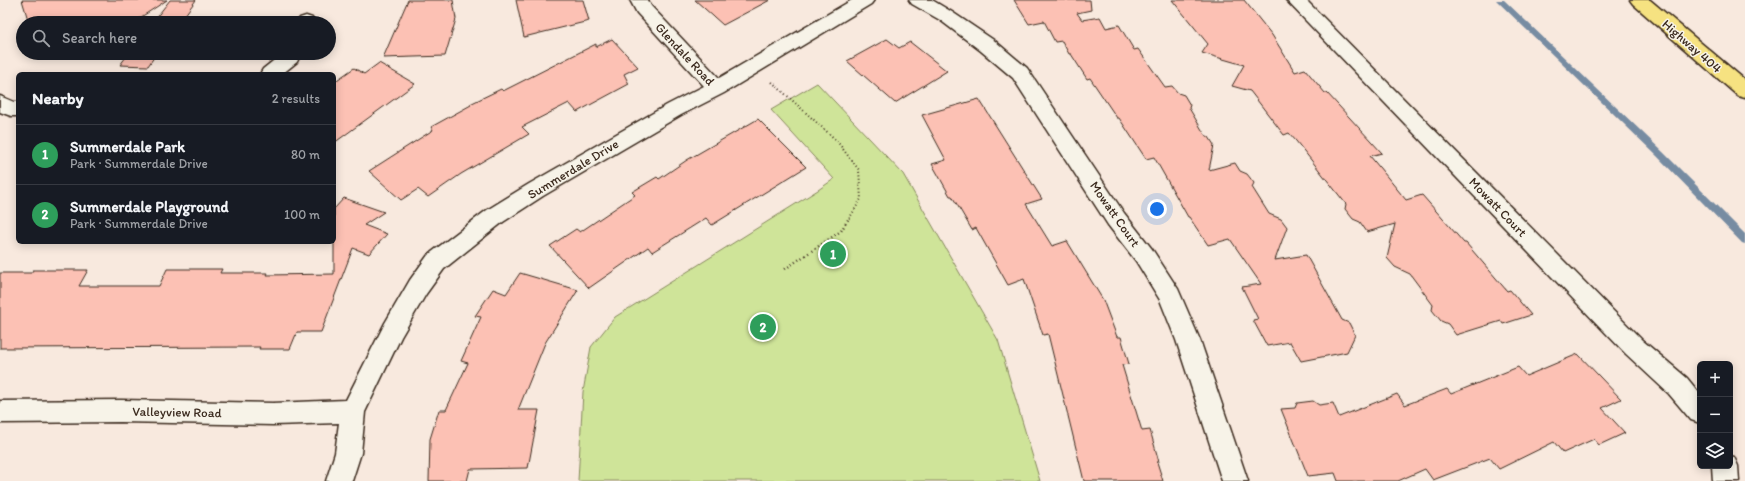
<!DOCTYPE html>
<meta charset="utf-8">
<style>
:root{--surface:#171b24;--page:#20242c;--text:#f1f3f6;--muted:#9ea1a6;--line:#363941;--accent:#c8321e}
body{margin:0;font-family:Itim,sans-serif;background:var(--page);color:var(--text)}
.controls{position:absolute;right:12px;bottom:12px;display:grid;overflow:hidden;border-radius:6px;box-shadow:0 2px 10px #0003}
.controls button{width:36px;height:36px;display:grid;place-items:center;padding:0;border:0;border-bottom:1px solid var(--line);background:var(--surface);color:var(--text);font:20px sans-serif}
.you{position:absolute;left:1157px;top:209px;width:14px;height:14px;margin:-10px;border:3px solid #fff;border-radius:50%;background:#1a73e8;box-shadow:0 0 0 6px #1a73e833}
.badge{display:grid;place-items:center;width:26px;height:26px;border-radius:50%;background:var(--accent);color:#fff;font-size:13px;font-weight:700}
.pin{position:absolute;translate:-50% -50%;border:2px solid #fff;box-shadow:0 1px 4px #0006}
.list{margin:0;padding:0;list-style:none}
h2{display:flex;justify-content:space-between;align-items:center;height:52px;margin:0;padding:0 16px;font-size:17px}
h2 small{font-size:13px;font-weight:400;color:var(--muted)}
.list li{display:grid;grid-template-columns:26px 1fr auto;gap:12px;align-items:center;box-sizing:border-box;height:60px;padding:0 16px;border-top:1px solid var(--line)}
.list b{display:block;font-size:15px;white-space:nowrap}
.list p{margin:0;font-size:13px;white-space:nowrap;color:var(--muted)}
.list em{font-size:13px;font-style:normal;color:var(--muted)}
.icon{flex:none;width:22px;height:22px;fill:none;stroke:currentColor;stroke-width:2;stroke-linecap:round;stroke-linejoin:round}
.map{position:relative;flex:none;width:1745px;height:481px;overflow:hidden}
.search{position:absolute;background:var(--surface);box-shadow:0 2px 10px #0003;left:16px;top:16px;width:320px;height:44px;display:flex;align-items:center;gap:10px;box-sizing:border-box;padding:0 14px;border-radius:22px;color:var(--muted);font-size:15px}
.panel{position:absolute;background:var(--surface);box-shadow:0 2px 10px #0003;left:16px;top:72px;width:320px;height:172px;border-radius:6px}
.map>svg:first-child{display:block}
.green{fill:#cfe499;stroke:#85875c}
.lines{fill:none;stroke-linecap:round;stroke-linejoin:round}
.stream{fill:#778ca2;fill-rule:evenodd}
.building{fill:#fcc1b4;stroke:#3b2a1e}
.street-casing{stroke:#3b2a1e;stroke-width:3}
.highway-casing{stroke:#3b2a1e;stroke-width:3}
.path-far1{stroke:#3b2a1e;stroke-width:2;stroke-dasharray:1 2.5;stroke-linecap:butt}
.path{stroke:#3b2a1e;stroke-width:2.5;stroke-dasharray:1 3;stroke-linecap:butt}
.street{fill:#f7f3e8;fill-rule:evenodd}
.highway{fill:#f6e281;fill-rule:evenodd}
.labels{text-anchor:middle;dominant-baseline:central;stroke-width:3;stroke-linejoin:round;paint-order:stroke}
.street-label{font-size:13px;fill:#3b2a1e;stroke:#f7f3e8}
</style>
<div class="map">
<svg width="1745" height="481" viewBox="0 0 1745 481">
<rect width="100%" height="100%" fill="#f8e9de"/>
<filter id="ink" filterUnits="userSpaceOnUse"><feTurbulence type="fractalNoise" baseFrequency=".025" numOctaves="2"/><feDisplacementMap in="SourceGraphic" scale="8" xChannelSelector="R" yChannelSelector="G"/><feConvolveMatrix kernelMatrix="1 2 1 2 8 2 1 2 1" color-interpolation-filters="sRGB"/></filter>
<g filter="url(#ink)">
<path class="green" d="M 817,83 L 903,174 L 998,340 L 1040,481 L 578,481 L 583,392 L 591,347 L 615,317 L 818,190 L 834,179 L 771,110 Z"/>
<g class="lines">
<path class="stream" d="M 1496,0 L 1504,0 L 1663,152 L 1745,234 L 1745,244 L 1742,243 L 1657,156 Z"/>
</g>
<path class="building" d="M 22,0 L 167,0 L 132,23 L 29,23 Z
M 170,0 L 196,0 L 179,23 L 152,23 Z
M 408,0 L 453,0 L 456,19 L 445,56 L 383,58 Z
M 516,0 L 583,0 L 589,21 L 524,37 Z
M 695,0 L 770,0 L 723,25 Z
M 1014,0 L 1090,0 L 1091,10 L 1077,13 L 1082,20 L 1100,17 L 1106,28 L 1119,25 L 1134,50 L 1138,49 L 1165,87 L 1172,86 L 1178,93 L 1184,95 L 1190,105 L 1189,108 L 1205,135 L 1209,137 L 1214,145 L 1209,170 L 1235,163 L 1240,171 L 1247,174 L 1254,183 L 1252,187 L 1269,214 L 1281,219 L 1287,227 L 1275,260 L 1306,255 L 1342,320 L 1349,323 L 1355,335 L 1347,352 L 1301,361 L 1290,342 L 1267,346 L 1253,320 L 1258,319 L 1242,287 L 1261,284 L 1230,239 L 1208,245 L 1189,217 L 1188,217 L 1154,157 L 1146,159 L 1119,118 L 1117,118 L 1090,78 L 1087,79 L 1071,54 L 1069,54 L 1062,41 L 1055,42 L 1044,21 L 1029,24 Z
M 1172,0 L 1244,0 L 1272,35 L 1295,72 L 1305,69 L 1325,93 L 1327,93 L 1382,153 L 1370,156 L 1406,200 L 1422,195 L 1464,243 L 1466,243 L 1507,291 L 1510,290 L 1531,315 L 1503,324 L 1501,321 L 1456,335 L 1448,324 L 1441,321 L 1432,310 L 1433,305 L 1410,274 L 1395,267 L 1387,258 L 1395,224 L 1367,232 L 1360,222 L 1353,219 L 1345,209 L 1346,204 L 1296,141 L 1289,133 L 1284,135 L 1250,91 L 1232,86 L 1244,65 L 1202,53 L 1208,44 Z
M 612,39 L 638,67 L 624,74 L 629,84 L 577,112 L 569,103 L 522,127 L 529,134 L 461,174 L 428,197 L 418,189 L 401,200 L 369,171 L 433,130 L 431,127 L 471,105 L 470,104 L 501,89 L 503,91 L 596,44 L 596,47 Z
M 887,39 L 899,48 L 910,42 L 947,71 L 895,103 L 847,61 Z
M 129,53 L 157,53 L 148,66 L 120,65 Z
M 379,63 L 415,84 L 334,143 L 334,82 L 354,68 L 364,74 Z
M 979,99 L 1042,199 L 1026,204 L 1052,246 L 1067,241 L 1103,300 L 1117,337 L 1121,337 L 1129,364 L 1122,365 L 1142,431 L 1150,430 L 1159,462 L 1157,462 L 1163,481 L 1084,481 L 1048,334 L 1043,335 L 1024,279 L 1008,285 L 976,228 L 972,230 L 952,196 L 950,196 L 932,164 L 946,160 L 922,115 Z
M 758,119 L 806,167 L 712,225 L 706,218 L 652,252 L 648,247 L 589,288 L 550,246 L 576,229 L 580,232 L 635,195 L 632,192 L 657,177 L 659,179 L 687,160 Z
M 344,198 L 384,212 L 364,225 L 387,234 L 369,254 L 353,248 L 321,332 L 297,332 L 290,349 L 259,349 L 260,347 L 0,348 L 0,273 L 31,273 L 33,270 L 88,270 L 79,286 L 159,286 L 167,269 L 222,269 L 220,273 L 268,273 L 267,275 L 334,274 L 334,209 Z
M 520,273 L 578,290 L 545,343 L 518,410 L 539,410 L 528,468 L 470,469 L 467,481 L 429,481 L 430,439 L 439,410 L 446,410 L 468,363 L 461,361 L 481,317 L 475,316 L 493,289 L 506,294 Z
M 1578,354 L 1621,399 L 1602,408 L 1625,433 L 1599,445 L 1594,439 L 1563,453 L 1554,442 L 1499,469 L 1490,458 L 1433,480 L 1425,469 L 1398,481 L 1338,481 L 1335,473 L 1308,476 L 1281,409 L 1295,408 L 1297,403 L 1313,401 L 1319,405 L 1333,403 L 1339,417 L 1397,394 L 1405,405 L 1447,389 L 1451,394 L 1518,367 L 1526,376 Z"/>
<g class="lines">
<defs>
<path id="street" d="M 630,0 L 648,0 L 651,6 L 719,78 L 852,0 L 874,0 L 871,4 L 724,93 L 681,115 L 543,196 L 503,222 L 444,269 L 426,294 L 401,337 L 365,412 L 361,453 L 352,481 L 326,481 L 335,453 L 339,423 L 273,425 L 121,422 L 0,423 L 0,401 L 121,400 L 273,403 L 346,400 L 385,323 L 410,280 L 428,255 L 487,210 L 529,184 L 667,105 L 704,86 L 637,13 Z
M 909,0 L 932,0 L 952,12 L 995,41 L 1027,68 L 1124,213 L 1152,249 L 1178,289 L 1200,340 L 1248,481 L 1222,481 L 1176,340 L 1160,300 L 1136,261 L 1108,225 L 1013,78 L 981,51 L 940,20 L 912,4 Z
M 1286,0 L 1306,0 L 1642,340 L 1687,378 L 1700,394 L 1700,423 L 1691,420 L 1669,394 L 1626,354 Z
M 306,16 L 312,18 L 315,23 L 296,23 L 300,18 Z
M 283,53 L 301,53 L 297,62 L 282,74 L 260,74 L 263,69 Z
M 0,96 L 14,102 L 18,102 L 18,116 L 11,116 L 0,112 Z
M 1730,456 L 1734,457 L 1738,466 L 1739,481 L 1713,481 L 1712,466 L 1730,466 Z"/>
<path id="highway" d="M 1630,0 L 1650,0 L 1745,80 L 1745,98 L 1738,96 L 1633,4 Z"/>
</defs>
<use href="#street" class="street-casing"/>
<use href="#highway" class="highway-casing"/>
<path class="path-far1" d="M 772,82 L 836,140 L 859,170 L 861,199 L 849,219"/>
<path class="path" d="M 785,269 L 841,231 L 849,218"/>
<use href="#street" class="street"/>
<use href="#highway" class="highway"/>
</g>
</g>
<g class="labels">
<g class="street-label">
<text transform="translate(1692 46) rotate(41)">Highway 404</text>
<text transform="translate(685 54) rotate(47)">Glendale Road</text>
<text transform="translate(573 169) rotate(-31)">Summerdale Drive</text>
<text transform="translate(1498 207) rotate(46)">Mowatt Court</text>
<text transform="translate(1115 214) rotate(55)">Mowatt Court</text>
<text transform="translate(177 412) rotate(1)">Valleyview Road</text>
</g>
</g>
</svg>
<div class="controls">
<button>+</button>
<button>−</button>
<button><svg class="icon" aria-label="layers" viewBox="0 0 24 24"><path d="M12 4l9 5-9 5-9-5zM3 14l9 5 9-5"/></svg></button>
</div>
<div class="you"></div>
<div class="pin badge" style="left:833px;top:254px;background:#2e9e5b">1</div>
<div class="pin badge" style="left:763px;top:327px;background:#2e9e5b">2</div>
<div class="search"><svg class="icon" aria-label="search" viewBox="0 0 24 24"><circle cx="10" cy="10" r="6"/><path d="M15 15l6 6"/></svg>Search here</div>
<section class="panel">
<h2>Nearby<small>2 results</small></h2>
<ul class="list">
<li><span class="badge" style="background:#2e9e5b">1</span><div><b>Summerdale Park</b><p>Park · Summerdale Drive</p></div><em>80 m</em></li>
<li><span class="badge" style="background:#2e9e5b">2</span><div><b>Summerdale Playground</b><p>Park · Summerdale Drive</p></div><em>100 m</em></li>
</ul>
</section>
</div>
